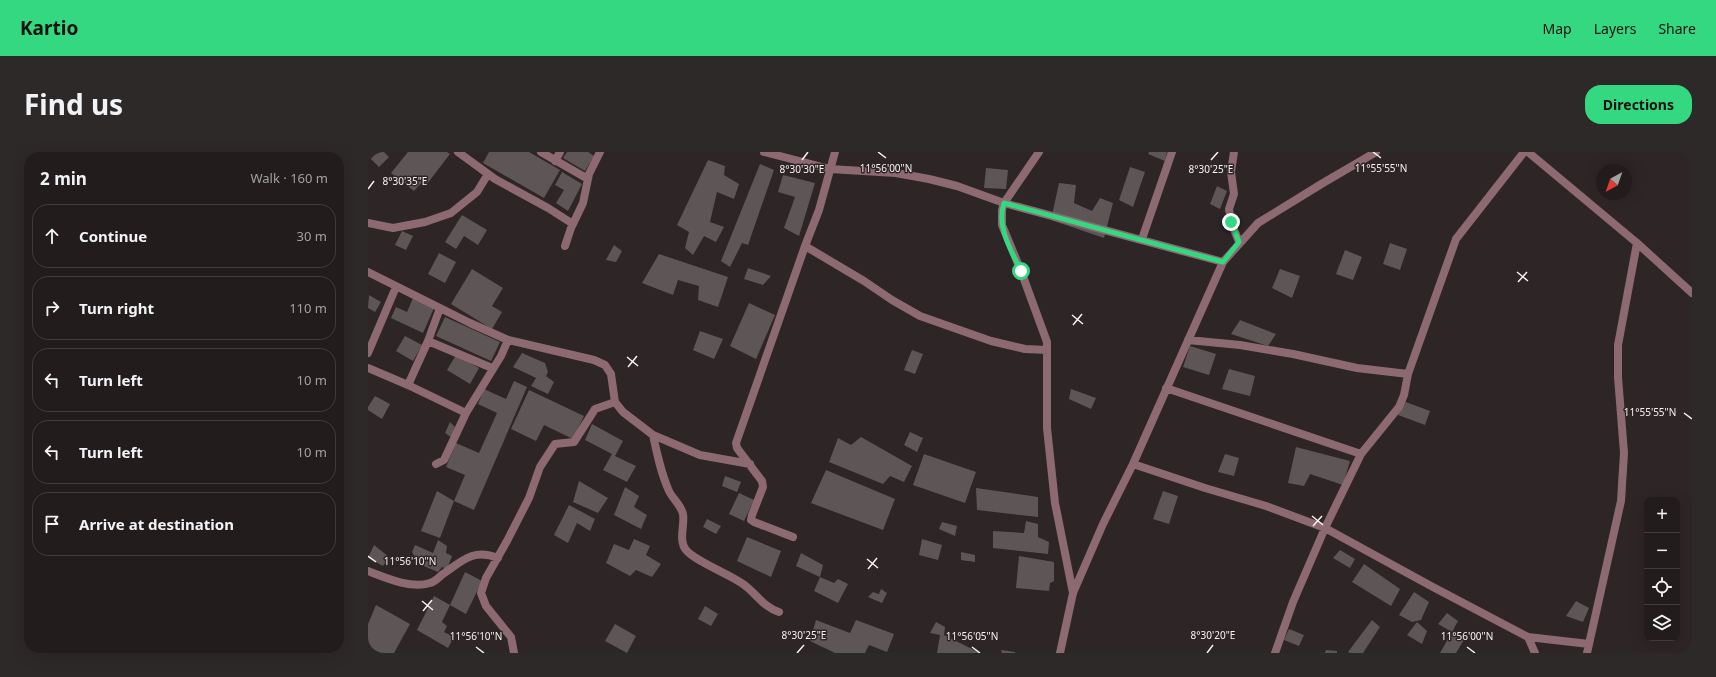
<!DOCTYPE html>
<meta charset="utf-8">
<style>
:root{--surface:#221c1c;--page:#2e2929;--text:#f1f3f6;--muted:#a2a1a3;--line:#3f3a3b;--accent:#34d881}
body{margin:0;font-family:"Noto Sans",sans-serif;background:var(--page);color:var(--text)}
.controls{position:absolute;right:12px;bottom:12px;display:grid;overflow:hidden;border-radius:8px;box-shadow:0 4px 16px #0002}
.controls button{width:36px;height:36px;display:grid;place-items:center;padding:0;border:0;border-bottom:1px solid var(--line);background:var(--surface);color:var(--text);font:20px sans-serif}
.compass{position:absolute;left:1228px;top:12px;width:36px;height:36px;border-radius:50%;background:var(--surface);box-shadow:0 4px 16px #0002;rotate:220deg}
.stop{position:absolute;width:12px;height:12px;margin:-9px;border:3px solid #34d881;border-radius:50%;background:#fff}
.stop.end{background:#34d881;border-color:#fff;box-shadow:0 1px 4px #0008}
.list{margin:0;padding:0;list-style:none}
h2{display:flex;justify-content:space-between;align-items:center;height:52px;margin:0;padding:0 16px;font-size:17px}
h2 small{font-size:13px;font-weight:400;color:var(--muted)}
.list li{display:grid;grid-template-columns:26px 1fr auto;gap:12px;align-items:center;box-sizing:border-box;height:64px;margin:0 8px 8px;padding:0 8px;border:1px solid var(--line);border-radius:16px}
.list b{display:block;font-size:15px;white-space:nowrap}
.list em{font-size:13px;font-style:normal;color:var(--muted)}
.icon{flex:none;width:22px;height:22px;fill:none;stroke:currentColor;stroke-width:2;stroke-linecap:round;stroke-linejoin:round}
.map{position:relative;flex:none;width:1324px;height:501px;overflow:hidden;border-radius:16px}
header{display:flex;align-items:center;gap:24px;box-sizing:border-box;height:56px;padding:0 20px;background:var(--accent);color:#111}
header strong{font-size:19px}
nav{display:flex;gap:22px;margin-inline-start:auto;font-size:14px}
.intro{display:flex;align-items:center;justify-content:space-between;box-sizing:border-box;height:96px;padding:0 24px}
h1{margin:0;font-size:28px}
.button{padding:10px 18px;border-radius:16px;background:var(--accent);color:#111;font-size:14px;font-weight:700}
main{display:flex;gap:24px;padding:0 24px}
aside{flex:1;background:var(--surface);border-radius:16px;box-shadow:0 4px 16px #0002}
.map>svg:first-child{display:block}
.building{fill:#5e5557}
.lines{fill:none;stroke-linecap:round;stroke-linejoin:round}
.street{stroke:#8d6a71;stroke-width:8}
.route{stroke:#34d881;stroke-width:5}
.ticks{fill:none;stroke:#f6f1f2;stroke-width:1.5}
.ticks-label{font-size:10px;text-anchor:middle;fill:#f6f1f2;stroke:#2d2526;stroke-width:3;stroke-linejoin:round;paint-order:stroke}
</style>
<header>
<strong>Kartio</strong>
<nav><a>Map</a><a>Layers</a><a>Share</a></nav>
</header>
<div class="intro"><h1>Find us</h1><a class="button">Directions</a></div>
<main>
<aside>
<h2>2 min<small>Walk · 160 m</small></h2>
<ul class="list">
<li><svg class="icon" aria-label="ahead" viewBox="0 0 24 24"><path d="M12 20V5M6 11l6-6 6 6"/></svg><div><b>Continue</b></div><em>30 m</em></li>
<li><svg class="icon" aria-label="right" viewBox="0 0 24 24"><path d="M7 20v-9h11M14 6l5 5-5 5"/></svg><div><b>Turn right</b></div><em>110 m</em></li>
<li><svg class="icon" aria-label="left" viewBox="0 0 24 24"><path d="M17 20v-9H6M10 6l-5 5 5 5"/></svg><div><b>Turn left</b></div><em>10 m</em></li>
<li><svg class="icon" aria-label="left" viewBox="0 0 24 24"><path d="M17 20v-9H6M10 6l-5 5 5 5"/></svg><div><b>Turn left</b></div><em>10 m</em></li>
<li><svg class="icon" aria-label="arrive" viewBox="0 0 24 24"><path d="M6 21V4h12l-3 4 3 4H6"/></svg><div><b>Arrive at destination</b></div></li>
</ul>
</aside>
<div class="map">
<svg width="1324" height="501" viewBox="0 0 1324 501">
<rect width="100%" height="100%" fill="#2d2526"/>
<path class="building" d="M 0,0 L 16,0 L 21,5 L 11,15 L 0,4 Z
M 40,0 L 79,0 L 82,2 L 59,32 L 55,29 L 46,39 L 23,21 Z
M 121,0 L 161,0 L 192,18 L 176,46 L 115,11 Z
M 199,0 L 220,0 L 226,4 L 217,19 L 195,6 Z
M 781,0 L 799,0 L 797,9 L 780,2 Z
M 340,8 L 357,14 L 356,23 L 371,32 L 366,47 L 349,40 L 342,70 L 356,75 L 348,90 L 336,84 L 325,103 L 317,96 L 321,80 L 309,73 Z
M 392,12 L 406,18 L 380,93 L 374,91 L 362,115 L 353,109 Z
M 762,15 L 777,20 L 765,55 L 751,48 Z
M 618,16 L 640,18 L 638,37 L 616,36 Z
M 194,20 L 214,32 L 200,59 L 188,51 L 196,38 L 187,33 Z
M 415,23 L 447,31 L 431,84 L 416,76 L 427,45 L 410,40 Z
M 691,31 L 708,33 L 706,51 L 724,59 L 732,46 L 745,51 L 736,86 L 683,68 Z
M 849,34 L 859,39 L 852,57 L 842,52 Z
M 94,63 L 119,78 L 110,93 L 96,84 L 88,97 L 77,90 Z
M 34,79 L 45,84 L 38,98 L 27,93 Z
M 1022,91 L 1039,97 L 1032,118 L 1015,112 Z
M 246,93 L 254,99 L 248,110 L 238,108 Z
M 977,98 L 994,105 L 985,128 L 968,122 Z
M 71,101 L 88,110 L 77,131 L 60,122 Z
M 291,102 L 360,125 L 350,155 L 330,148 L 331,134 L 310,128 L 305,143 L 274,131 Z
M 380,116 L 403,124 L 395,133 L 376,127 Z
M 104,117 L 135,136 L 124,154 L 134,160 L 124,177 L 83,152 Z
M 912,117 L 932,124 L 924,146 L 904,136 Z
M 1,143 L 13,150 L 7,160 L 0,156 Z
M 45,146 L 66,156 L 55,181 L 23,166 L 28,155 L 39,160 Z
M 381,151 L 407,163 L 388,207 L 362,194 Z
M 77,165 L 132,190 L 123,209 L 68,184 Z
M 872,168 L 908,182 L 900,194 L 863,182 Z
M 332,179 L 355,187 L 346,207 L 325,198 Z
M 37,184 L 54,193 L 45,209 L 28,199 Z
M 822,194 L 848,202 L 841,223 L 815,215 Z
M 544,198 L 555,202 L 547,222 L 536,218 Z
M 154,201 L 177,211 L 180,220 L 178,224 L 186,230 L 180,242 L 163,234 L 168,226 L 145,215 Z
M 88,203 L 111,216 L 102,232 L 79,218 Z
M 861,217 L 887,224 L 882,244 L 854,237 Z
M 146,229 L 159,235 L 106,358 L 86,349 L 97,323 L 78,315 L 88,291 L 111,301 L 129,261 L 110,252 L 116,237 L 138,247 Z
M 703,237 L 728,246 L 723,257 L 701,247 Z
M 161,238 L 216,264 L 205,287 L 176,273 L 168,289 L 143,277 Z
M 7,244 L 22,252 L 14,267 L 0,258 L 0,255 Z
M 1035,249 L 1062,259 L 1057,273 L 1030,263 Z
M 82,270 L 87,275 L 83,285 L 77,281 Z
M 224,272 L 255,289 L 247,304 L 268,314 L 259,330 L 235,318 L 244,302 L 217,288 Z
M 542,280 L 555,286 L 549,300 L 536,293 Z
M 493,285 L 544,314 L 536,330 L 522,324 L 515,332 L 461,310 L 470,286 L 483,293 Z
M 928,295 L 982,309 L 975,333 L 942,322 L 936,334 L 920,331 Z
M 556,302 L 608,320 L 597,351 L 545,333 Z
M 857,302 L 871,306 L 866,324 L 850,320 Z
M 458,318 L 527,347 L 515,378 L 443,351 Z
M 357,324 L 373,330 L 369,340 L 354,334 Z
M 211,329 L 240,346 L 230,361 L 205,350 Z
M 257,335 L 271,344 L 266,355 L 279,363 L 273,377 L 246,363 Z
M 608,336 L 670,345 L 670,365 L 609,358 Z
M 69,339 L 86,349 L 72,386 L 53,379 Z
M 795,339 L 810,344 L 801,372 L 785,367 Z
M 371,341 L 386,348 L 376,369 L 361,362 Z
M 201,353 L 227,367 L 222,379 L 209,371 L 200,391 L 186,383 Z
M 339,367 L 353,374 L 348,382 L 335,375 Z
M 658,369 L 670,372 L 670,385 L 681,390 L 680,402 L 625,396 L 625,379 L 656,381 Z
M 574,370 L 589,374 L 587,384 L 571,377 Z
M 379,385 L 413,399 L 403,425 L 369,409 Z
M 266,387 L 282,394 L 278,403 L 293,412 L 284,425 L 268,418 L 262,424 L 238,411 L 246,392 L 261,398 Z
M 554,387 L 574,393 L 570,408 L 551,403 Z
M 70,388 L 79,394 L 78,401 L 84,404 L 79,417 L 74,415 L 70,420 L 51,412 L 44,400 L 47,393 L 65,401 Z
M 6,393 L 21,405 L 15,414 L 0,406 Z
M 972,398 L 987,407 L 982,416 L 965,406 Z
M 593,400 L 607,403 L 607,410 L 593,408 Z
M 433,401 L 455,413 L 452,425 L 428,414 Z
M 651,404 L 686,410 L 686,429 L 682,431 L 681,439 L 648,436 Z
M 996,412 L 1032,437 L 1023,454 L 984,430 Z
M 97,420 L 114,429 L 98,462 L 82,453 Z
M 452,425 L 466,431 L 470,427 L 480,432 L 470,451 L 446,439 Z
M 513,437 L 519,441 L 514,451 L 500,445 L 505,440 L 511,442 Z
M 1046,440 L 1061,450 L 1053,468 L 1044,470 L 1031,463 Z
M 66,444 L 82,453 L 74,470 L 79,474 L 76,480 L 86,485 L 80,496 L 49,478 Z
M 1208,449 L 1221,456 L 1215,470 L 1198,464 Z
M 8,453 L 42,472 L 26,501 L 0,501 L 0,472 Z
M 337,454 L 350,462 L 343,474 L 330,467 Z
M 1079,461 L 1090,469 L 1084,480 L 1070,472 Z
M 448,468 L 482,481 L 488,468 L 526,482 L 519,500 L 501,493 L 497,501 L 467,501 L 442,489 Z
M 1004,468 L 1012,475 L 995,501 L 982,501 L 980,500 Z
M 568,470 L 577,475 L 576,483 L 610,500 L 610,501 L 569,501 L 572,483 L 562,481 Z
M 1049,470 L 1059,479 L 1054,492 L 1039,483 Z
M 247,472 L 268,484 L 259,501 L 237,489 Z
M 921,477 L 936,483 L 931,494 L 916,488 Z
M 1084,480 L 1097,486 L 1088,501 L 1072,501 Z
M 633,498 L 647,500 L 647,501 L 634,501 Z
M 958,498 L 969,499 L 969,501 L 957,501 Z"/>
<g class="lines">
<path class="street" d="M 90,0 L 127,27 L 180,56 L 205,72
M 173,0 L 220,27
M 396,0 L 462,17 L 528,21 L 561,27 L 589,34 L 636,51 L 855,110
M 671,0 L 636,51 L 634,58 L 634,73 L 653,119 L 679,190 L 679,276 L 687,351 L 705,441
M 866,0 L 863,20 L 866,42 L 861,57 L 863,70 L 871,90
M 1160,0 L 1269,91 L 1324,141
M 187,9 L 192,0
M 0,71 L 25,76 L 57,70 L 83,61 L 109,40 L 120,22
M 774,87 L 804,0
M 197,94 L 203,76 L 215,51 L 221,22 L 232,0
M 437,94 L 496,129 L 524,148 L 552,164 L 623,189 L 657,197 L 679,198
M 0,120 L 102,171 L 140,188 L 226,208 L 237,213 L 243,222 L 247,250 L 255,260 L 285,283 L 332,303 L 382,312
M 820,188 L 872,193 L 925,202 L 989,216 L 1040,222
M 60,189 L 124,216
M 0,201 L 28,135
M 0,216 L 40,233 L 98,261 L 133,204 L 140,188
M 40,233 L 60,189 L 72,156
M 798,236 L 993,302
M 285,283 C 289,302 293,321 301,339 C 304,346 313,353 315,362 C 317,373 310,388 318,398 C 327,409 361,422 375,432 C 388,441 395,455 411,460
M 68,312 L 76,308 L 98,261
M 765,312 L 837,336 L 898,354 L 957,376 L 1063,434 L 1160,485 L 1221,492
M 425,385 L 386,370 L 383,368 L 384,363 L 395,335 L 394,329 L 369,296 L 368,291 L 437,94 L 451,58 L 467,0
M 0,419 C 18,426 43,437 62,431 C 67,430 71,425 75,422 C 94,409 105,396 130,406
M 1160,485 L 1167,501
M 146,501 L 143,485 L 118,454 L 113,441 L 118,426 L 139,389 L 161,346 L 172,315 L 187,292 L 206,290 L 227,257 L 247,250
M 692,501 L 705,441 L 735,372 L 765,312 L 855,110 L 890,71 L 955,31 L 1008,0
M 907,501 L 925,450 L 957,376 L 993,302 L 1031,255 L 1036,243 L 1040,222 L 1088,87 L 1156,0
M 1219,501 L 1253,349 L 1256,301 L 1250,225 L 1250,193 L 1269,91"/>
</g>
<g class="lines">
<path class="route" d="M 653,119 C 643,98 628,74 636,51 L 855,110 L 871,90 L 863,70"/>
</g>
<path class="ticks" d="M 510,0 L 518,6M 1005,0 L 1013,6M 434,8 L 440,0M 843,8 L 850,0M 0,37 L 6,29M 1149,120 L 1160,129M 1150,130 L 1159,120M 704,163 L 715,172M 705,173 L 714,162M 259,205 L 270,214M 260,215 L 269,204M 1316,261 L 1324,267M 944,364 L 955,373M 945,374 L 954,364M 0,404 L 8,410M 499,407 L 510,416M 500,417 L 509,406M 54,449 L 65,458M 55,459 L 64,448M 108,495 L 116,501M 604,495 L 612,501M 1099,495 L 1107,501M 429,501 L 436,493M 839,501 L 845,493"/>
<g class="ticks-label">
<text x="518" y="20">11°56'00"N</text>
<text x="1013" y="20">11°55'55"N</text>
<text x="434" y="21">8°30'30"E</text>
<text x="843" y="21">8°30'25"E</text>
<text x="37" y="33">8°30'35"E</text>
<text x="1282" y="264">11°55'55"N</text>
<text x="42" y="413">11°56'10"N</text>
<text x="436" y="487">8°30'25"E</text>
<text x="845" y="487">8°30'20"E</text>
<text x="108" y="488">11°56'10"N</text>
<text x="604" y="488">11°56'05"N</text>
<text x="1099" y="488">11°56'00"N</text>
</g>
</svg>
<div class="controls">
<button>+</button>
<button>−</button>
<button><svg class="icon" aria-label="locate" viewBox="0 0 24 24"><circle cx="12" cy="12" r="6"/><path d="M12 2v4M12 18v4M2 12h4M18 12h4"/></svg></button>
<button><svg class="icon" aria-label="layers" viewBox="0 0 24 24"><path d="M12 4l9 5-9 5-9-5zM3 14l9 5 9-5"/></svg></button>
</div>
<svg class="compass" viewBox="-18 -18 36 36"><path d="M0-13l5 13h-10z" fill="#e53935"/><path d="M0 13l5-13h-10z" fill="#a2a1a3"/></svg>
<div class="stop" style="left:653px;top:119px"></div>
<div class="stop end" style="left:863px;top:70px"></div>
</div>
</main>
